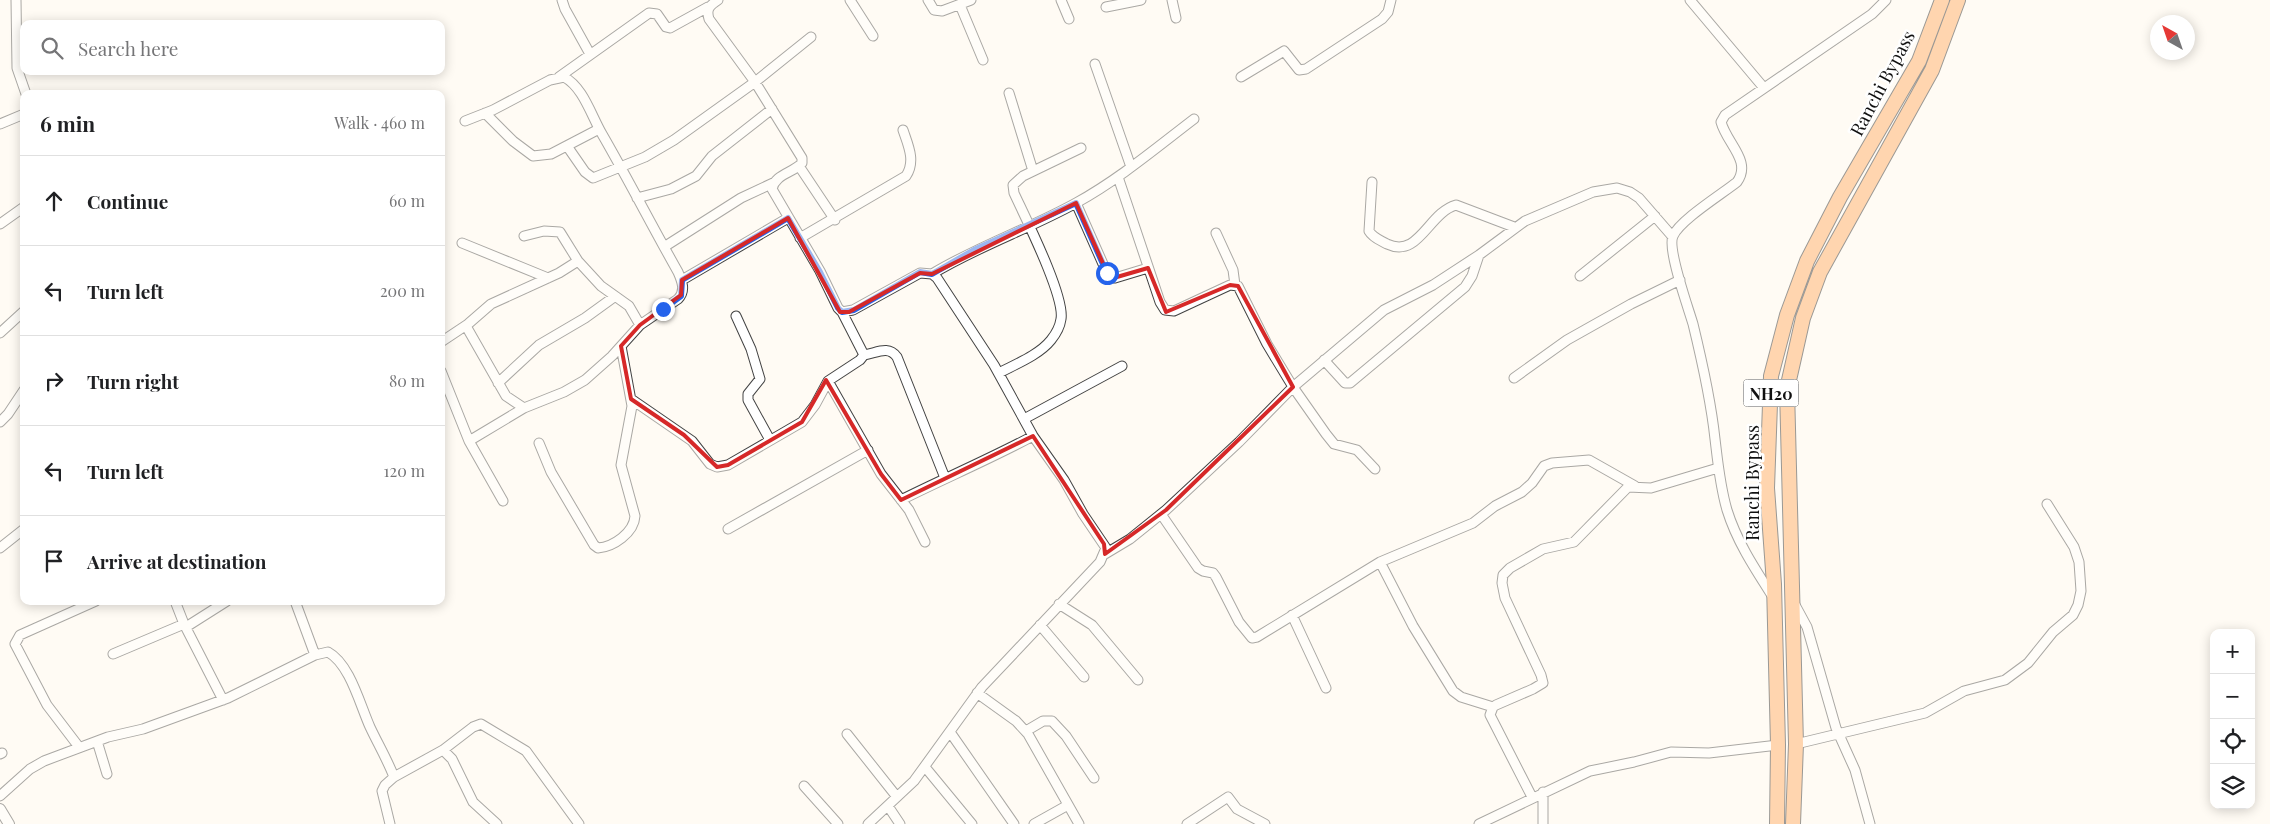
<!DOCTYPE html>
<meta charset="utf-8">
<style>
:root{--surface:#fff;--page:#f6f6f6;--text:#202124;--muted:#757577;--line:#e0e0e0}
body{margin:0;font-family:"Playfair Display",serif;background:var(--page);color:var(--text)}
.controls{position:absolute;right:15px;bottom:15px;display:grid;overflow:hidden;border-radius:10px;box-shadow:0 2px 12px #0003}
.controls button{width:45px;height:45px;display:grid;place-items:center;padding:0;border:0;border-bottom:1px solid var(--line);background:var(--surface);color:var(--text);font:25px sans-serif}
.compass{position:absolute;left:2150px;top:15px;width:45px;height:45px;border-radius:50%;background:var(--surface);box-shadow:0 2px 12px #0003;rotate:320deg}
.stop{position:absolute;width:15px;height:15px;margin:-11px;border:4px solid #2563eb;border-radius:50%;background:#fff}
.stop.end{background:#2563eb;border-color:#fff;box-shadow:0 1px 5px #0008}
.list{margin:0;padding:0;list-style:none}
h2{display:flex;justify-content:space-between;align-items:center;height:65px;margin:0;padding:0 20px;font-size:21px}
h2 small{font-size:16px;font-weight:400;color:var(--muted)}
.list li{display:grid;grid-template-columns:32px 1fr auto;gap:15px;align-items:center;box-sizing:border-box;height:90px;padding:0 20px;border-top:1px solid var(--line)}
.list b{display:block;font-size:19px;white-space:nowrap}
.list em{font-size:16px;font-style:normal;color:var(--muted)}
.icon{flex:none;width:28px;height:28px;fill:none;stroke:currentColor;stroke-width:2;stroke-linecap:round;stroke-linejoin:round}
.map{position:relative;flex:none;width:2270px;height:824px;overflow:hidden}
.search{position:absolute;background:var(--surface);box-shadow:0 2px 12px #0003;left:20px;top:20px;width:425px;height:55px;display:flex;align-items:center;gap:12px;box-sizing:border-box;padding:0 18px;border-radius:10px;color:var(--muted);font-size:19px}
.panel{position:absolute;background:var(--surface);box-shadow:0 2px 12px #0003;left:20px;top:90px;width:425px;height:515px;border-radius:10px}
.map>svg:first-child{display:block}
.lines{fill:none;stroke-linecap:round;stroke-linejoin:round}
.minor-casing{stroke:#434343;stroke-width:11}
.tertiary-casing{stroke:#434343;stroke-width:12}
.trunk-casing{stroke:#212121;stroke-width:16}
.minor{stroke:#fff;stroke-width:9}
.tertiary{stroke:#fff;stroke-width:10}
.trunk{stroke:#ffa65b;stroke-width:14}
.route{stroke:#2563eb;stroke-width:6}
.marked{fill:none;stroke:#d62828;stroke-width:4;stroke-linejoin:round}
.labels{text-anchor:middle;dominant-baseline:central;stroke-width:5;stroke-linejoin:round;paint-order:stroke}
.shield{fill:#fff;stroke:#585858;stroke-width:1}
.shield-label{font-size:16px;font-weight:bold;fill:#101010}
.street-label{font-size:18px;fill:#101010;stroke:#fff}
</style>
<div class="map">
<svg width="2270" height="824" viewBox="0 0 2270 824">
<rect width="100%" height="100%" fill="#fffbf4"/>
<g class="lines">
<defs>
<path id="minor" d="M 16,0 L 17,68 L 26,94
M 562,0 L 565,9 L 590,54
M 718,0 C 709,6 706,9 709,19 L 755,82 L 802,158 L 802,163 C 793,173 775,174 772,189 L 820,271 L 838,308 L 842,312 L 853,310 L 920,273 L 932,274 L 937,278 L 994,365 L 1033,436 L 1064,480 L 1083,514 L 1106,548 L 1100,562 L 982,687 L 914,781 L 868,824
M 850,0 L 873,36
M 928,0 L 934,10 L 942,11 L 971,0
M 1061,0 L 1069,19
M 1172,0 L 1176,18
M 1690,0 L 1764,88
M 960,5 L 983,60
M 1106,7 L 1141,0
M 1095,64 L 1131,167
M 559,77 L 649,13 L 657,14 L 666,27 L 670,28 L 708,7
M 1241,77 L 1284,51 L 1299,70 L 1306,69 L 1382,19 L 1388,12 L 1391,0
M 1009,93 L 1033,171
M 485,113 L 513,141 L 533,156 L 551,154 L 599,129
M 465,121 L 493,110 L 550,80 L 564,77 C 583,87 591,115 602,134 C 628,179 652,226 678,272 C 682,281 686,291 678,299 L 640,325 L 612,356 L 585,380 L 564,392 L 524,408 L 469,441
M 0,124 L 24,114
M 567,146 L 585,172 L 593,178 L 645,157 L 674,140 L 755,82 L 811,37
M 799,166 L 835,220
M 1118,177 L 1160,302 L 1165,310 L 1174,311 L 1230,285 L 1238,286 L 1267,344 L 1293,387 L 1326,434 L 1334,444 L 1357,450 L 1375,469
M 1372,182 L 1369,231 C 1373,238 1380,240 1387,244 C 1419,259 1428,213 1456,205 L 1514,227
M 637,198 L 671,189 L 696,176 L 712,156 L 772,109
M 1076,203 L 1107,273 L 1115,278 L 1148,268
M 0,224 L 24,207
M 1216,233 L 1233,270 L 1235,285
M 524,236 L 544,231 L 560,232 L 578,261 L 601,286 L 629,306 L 640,325
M 800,238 L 906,176 C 916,161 908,145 903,130
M 462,243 L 548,278
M 664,247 L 741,198 L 773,183
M 932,274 C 978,246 1029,229 1076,203 C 1118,180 1156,148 1194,119
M 1580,276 L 1655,216
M 682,280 L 788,218
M 736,316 L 751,349 L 760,379 L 748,394 L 748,400 L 770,440
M 466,326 L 506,396 L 524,408
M 0,333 L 24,311
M 441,342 L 468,324 L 491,304 L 559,273 L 578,261
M 864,355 C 877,353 888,345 897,357 L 945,478
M 1324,360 L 1345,383 L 1350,383 L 1465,287 L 1472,276 L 1479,255
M 441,371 L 469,441 L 503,501
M 999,373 C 1016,364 1039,355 1051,340 C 1055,335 1060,326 1061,319 C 1065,296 1025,217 1014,193 L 1013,185 L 1023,176 L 1081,148
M 1514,378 L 1567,340 L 1631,304 L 1680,280
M 828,381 L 881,474 L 909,510 L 925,542
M 498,383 L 539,345 L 585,318 L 614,297
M 631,399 L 692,441 L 710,464 L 717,467 L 728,465 L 802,422 L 815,405 L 828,381 L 860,360 L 864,355 L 842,312
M 1024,419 L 1122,366
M 0,422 L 8,414 L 24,390
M 539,443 L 551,472 L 594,545 L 598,548 C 613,547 634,533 635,516 L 621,465 L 632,406 L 621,346
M 901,500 C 945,478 990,459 1033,436
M 1161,514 L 1198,568 L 1203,571 L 1213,573 L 1216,577 L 1239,622 L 1252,638 L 1257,637 L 1380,562 L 1473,523 L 1495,506 L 1522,492 L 1532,483 L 1544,466 L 1552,463 L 1589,460 L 1635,486
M 728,529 L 868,450
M 0,548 L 24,529
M 1105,554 L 1130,539 L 1166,510 L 1239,442 L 1293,387 L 1384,310 L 1433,285 L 1479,255 L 1525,221 L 1593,192 L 1617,188 L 1630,192 L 1639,198 L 1672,236
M 1380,562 L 1413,626 L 1453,691 L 1461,697 L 1493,707
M 1773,597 C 1755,569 1737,542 1727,510 C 1720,486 1718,464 1715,439 C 1711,401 1702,361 1693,324 C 1688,307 1667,249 1673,236 C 1680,220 1722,194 1737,182 C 1752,161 1727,144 1721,122 L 1725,115 L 1872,14 L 1886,0
M 175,601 L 184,624 L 223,700
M 295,601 L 315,655
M 1794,603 L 1807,627 L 1836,728 L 1855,770 L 1870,824
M 1059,604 L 1092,625 L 1138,680
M 1292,615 L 1326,688
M 1040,625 L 1084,677
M 186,627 L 227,601
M 113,654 L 184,624
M 977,693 L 1016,721 L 1028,734 L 1079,824
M 1026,731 L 1043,721 L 1052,721 L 1066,736 L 1094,778
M 950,732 L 1014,824
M 847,734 L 897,797
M 97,741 L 107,774
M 1796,744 L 1925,713 L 1964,691 L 2005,680 L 2028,663 L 2053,632 L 2073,615 L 2078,605 L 2081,591 L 2079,562 L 2074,547 L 2047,504
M 79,747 L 47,705 L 15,644 L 20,635 L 96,601
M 443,750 L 452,759 L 473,802 L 497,824
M 0,754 L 2,753
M 925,767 L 972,824
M 804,786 L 838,824
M 1543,792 L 1543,824
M 0,796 L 30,769 L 44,761 L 108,737 L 143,729 L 228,698 L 315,655 L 328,652 C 350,664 360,705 370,727 C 378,744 387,759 394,777
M 1532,797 L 1490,715 L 1493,707 L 1496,705 L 1533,689 L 1543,683 L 1541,675 L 1505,598 L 1502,583 L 1503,575 L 1510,568 L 1543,549 L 1574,542 L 1628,487 L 1651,488 L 1718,468
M 888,806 L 900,824
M 390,824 L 382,791 L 385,785 L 394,777 L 443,750 L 473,727 L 481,724 L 526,751 L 579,824
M 1034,824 L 1068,805
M 1187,824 L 1228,797 L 1237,809 L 1265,824
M 1479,824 L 1590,771 L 1634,762 L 1671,752 L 1709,753 L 1778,745"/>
<path id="tertiary" d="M 0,809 L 9,824"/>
<path id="trunk" d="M 1777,824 L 1778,745 L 1774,584 L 1767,488 L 1771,376 L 1787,315 L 1807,261 L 1840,197 L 1919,61 L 1942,0
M 1793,824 L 1796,744 L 1787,389 L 1803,318 L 1820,272 L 1932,70 L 1958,0"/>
</defs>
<use href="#minor" class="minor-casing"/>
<use href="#tertiary" class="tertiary-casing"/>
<use href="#trunk" class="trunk-casing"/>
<use href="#minor" class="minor"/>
<use href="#tertiary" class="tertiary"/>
<use href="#trunk" class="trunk"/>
</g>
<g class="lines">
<path class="route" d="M 663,309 L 681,296 L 682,280 L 788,218 L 820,272 L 838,308 L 842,312 L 854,310 L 920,272 L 932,274 L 974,250 L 1076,203 L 1107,273"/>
</g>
<path d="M0 0H2270V824H0ZM 1076,203 L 1110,279 L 1148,268 L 1166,312 L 1230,285 L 1238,286 L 1293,387 L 1166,510 L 1105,554 L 1104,544 L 1033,436 L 901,500 L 881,474 L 826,380 L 802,422 L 728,465 L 717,467 L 684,435 L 631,399 L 621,346 L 640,325 L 681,295 L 682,280 L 788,218 L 840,312 L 849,312 L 920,273 L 932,274 Z" fill="#fffbf4" fill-opacity=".55" fill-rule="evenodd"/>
<path class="marked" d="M 1076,203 L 1110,279 L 1148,268 L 1166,312 L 1230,285 L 1238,286 L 1293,387 L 1166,510 L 1105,554 L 1104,544 L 1033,436 L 901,500 L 881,474 L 826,380 L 802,422 L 728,465 L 717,467 L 684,435 L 631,399 L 621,346 L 640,325 L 681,295 L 682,280 L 788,218 L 840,312 L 849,312 L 920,273 L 932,274 Z"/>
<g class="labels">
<rect class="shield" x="1743.5" y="379.5" width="55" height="27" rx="4"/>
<g class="shield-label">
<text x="1771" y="393">NH20</text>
</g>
<g class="street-label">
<text transform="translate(1882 83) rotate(-62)">Ranchi Bypass</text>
<text transform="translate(1752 483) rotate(-90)">Ranchi Bypass</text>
</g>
</g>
</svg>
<div class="controls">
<button>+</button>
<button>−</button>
<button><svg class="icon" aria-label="locate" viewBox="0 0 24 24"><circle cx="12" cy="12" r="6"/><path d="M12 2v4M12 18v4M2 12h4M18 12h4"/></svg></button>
<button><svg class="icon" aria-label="layers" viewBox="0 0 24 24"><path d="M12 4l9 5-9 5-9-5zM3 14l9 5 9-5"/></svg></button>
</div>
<svg class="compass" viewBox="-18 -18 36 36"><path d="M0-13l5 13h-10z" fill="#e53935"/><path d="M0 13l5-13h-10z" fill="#757577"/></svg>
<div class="stop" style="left:1107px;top:273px"></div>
<div class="stop end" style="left:663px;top:309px"></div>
<div class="search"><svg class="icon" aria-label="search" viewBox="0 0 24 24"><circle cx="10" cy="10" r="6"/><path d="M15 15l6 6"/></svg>Search here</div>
<section class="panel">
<h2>6 min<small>Walk · 460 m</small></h2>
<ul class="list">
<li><svg class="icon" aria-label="ahead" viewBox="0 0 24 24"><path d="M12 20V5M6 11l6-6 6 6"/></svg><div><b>Continue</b></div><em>60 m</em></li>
<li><svg class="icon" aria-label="left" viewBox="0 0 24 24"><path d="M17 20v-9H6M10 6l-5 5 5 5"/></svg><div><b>Turn left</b></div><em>200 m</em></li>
<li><svg class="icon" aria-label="right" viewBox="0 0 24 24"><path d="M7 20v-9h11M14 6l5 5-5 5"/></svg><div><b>Turn right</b></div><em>80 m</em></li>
<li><svg class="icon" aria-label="left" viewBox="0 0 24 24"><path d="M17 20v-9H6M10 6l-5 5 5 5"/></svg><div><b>Turn left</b></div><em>120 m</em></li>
<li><svg class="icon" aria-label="arrive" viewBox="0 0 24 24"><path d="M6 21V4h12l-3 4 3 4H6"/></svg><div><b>Arrive at destination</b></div></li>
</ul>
</section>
</div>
